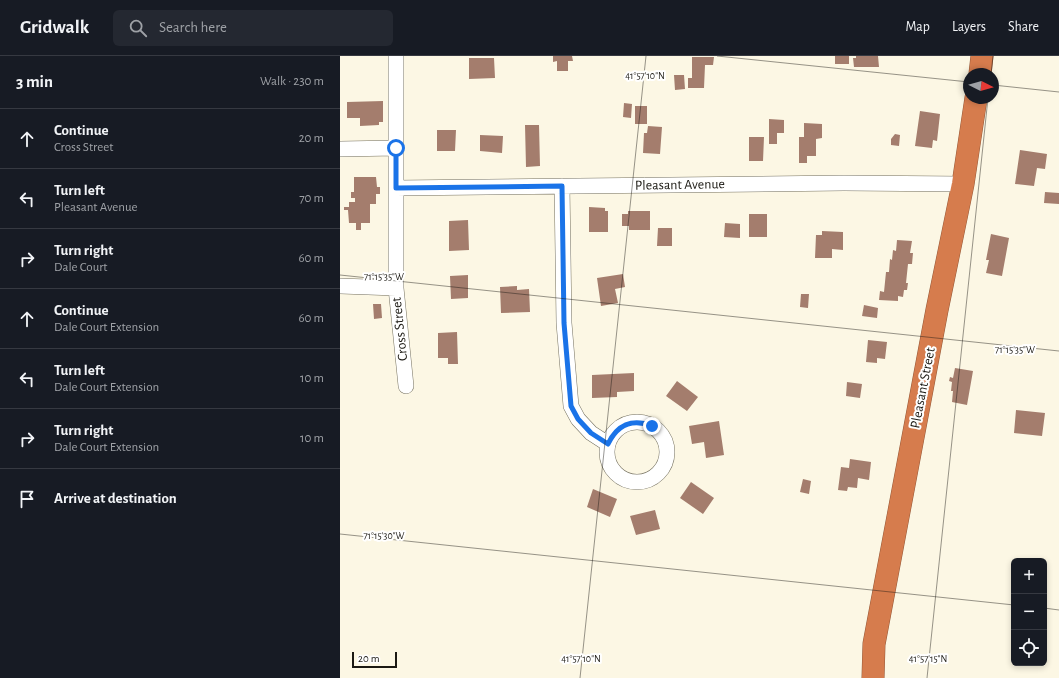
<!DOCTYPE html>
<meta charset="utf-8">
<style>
:root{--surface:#171b24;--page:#242831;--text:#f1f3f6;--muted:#9ea1a6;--line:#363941}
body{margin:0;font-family:"Alegreya Sans",sans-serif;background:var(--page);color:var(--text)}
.controls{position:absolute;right:12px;bottom:12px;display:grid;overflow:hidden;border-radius:6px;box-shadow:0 2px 6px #0003}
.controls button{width:36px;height:36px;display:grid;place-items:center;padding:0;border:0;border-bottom:1px solid var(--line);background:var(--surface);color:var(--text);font:20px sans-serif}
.compass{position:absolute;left:623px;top:12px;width:36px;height:36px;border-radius:50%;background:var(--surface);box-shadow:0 2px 6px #0003;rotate:96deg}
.scale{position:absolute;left:12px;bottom:10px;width:45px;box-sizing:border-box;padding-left:4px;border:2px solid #1b1913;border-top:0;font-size:11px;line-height:14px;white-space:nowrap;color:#1b1913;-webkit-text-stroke:3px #fff;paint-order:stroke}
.stop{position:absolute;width:12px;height:12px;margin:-9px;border:3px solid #1a73e8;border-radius:50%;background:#fff}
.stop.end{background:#1a73e8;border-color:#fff;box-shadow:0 1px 4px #0008}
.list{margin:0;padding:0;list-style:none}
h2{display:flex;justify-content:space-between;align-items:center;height:52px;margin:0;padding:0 16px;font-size:17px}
h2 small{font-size:13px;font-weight:400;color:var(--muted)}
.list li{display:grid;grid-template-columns:26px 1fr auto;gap:12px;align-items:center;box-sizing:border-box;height:60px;padding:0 16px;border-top:1px solid var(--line)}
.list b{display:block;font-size:15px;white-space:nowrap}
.list p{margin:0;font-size:13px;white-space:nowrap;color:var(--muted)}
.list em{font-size:13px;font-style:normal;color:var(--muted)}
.icon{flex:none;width:22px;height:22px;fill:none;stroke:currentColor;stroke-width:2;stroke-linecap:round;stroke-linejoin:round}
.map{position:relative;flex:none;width:719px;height:622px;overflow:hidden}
header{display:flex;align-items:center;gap:24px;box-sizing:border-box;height:56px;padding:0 20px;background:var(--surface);border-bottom:1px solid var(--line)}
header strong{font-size:19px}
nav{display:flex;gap:22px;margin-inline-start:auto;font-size:14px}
.search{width:280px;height:36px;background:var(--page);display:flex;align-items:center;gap:10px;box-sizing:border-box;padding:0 14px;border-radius:6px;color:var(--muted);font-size:15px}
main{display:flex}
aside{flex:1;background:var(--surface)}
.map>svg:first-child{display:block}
.building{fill:#a47d6d}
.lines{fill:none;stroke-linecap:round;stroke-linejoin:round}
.street-casing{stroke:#74705f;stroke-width:16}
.highway-casing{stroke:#955939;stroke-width:23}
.street{stroke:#fff;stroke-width:15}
.highway{stroke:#d67c4d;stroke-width:22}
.route{stroke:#1a73e8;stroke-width:5}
.ticks{fill:none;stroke:#1b1913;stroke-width:1;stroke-opacity:0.45}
.labels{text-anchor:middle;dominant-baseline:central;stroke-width:4;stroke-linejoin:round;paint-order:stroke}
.street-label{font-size:14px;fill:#1b1913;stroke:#fff}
.ticks-label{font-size:10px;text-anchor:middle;fill:#1b1913;stroke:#fff;stroke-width:4;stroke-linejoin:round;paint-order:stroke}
</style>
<header>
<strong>Gridwalk</strong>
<div class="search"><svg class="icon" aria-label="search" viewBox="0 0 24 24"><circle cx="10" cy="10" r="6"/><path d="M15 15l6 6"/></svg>Search here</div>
<nav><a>Map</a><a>Layers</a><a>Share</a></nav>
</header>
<main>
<aside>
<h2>3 min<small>Walk · 230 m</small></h2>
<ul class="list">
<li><svg class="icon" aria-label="ahead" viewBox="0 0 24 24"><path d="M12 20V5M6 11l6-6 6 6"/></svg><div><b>Continue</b><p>Cross Street</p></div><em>20 m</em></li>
<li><svg class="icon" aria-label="left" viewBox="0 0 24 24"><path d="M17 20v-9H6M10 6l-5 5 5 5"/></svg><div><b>Turn left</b><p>Pleasant Avenue</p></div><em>70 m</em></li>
<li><svg class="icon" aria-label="right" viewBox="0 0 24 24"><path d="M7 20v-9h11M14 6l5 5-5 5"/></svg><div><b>Turn right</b><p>Dale Court</p></div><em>60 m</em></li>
<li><svg class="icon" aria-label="ahead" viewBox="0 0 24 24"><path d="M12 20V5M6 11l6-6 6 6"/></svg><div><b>Continue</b><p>Dale Court Extension</p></div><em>60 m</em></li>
<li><svg class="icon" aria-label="left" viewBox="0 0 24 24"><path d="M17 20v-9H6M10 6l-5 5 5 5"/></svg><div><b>Turn left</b><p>Dale Court Extension</p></div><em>10 m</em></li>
<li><svg class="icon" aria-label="right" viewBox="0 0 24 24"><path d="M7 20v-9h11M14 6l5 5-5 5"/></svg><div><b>Turn right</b><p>Dale Court Extension</p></div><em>10 m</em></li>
<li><svg class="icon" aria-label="arrive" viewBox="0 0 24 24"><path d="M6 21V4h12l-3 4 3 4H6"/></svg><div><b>Arrive at destination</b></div></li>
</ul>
</aside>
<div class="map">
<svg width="719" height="622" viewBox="0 0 719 622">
<rect width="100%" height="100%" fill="#fcf7e4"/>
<path class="building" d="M 213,0 L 232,0 L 233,5 L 228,5 L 228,15 L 217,15 L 217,5 L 213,6 Z
M 495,0 L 509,0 L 509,8 L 495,8 Z
M 516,0 L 538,0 L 539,11 L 514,11 L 513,2 L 516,2 Z
M 352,1 L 374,1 L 373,9 L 365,9 L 364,32 L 348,32 L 348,22 L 352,22 Z
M 129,2 L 154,2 L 155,22 L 129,23 Z
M 334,19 L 344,19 L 345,33 L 335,34 Z
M 43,45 L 43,66 L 39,66 L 39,69 L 20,70 L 20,62 L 7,62 L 7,46 Z
M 284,47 L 292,48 L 291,62 L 283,61 Z
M 295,50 L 307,50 L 307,68 L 295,68 Z
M 580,55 L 600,58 L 597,85 L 593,84 L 592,92 L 575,90 Z
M 429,63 L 444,64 L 444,77 L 437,77 L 437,88 L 429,88 Z
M 464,67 L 482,68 L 482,82 L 476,83 L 476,100 L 467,100 L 467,107 L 459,107 L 459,81 L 464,81 Z
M 185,69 L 199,69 L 200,110 L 186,111 Z
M 308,70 L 322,71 L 320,98 L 303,97 L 304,77 L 307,77 Z
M 97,74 L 116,74 L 115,95 L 97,95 Z
M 555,78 L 560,79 L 559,90 L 551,89 L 551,83 Z
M 140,79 L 163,80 L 162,97 L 140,95 Z
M 409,81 L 424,81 L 423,105 L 409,105 Z
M 680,94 L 707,98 L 705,113 L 697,112 L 694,130 L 675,128 Z
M 14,121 L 36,121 L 37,131 L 40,131 L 40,138 L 36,138 L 36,148 L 30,148 L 30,167 L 21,167 L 21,174 L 16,174 L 16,167 L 9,167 L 8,154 L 4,154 L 4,151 L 9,151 L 9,146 L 15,146 L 15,142 L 11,142 L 11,136 L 14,136 Z
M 705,136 L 719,137 L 719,148 L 704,147 Z
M 249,151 L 265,152 L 265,155 L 268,155 L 268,176 L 249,176 Z
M 288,155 L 310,155 L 310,174 L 289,174 L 289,170 L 282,170 L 282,158 L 288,158 Z
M 409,158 L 427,158 L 427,181 L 409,181 Z
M 128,164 L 129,194 L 109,195 L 109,165 Z
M 385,167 L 400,168 L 400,182 L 384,181 Z
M 318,172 L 332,172 L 332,190 L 317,190 Z
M 482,175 L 503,176 L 503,194 L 492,193 L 492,202 L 475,202 L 476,179 L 482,179 Z
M 651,178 L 669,182 L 662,220 L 646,217 L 649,204 L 646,204 Z
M 557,184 L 572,185 L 570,197 L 573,197 L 572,208 L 568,208 L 566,227 L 568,227 L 567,234 L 564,234 L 563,241 L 558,240 L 558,245 L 539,244 L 540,235 L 544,236 L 546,216 L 549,216 L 550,203 L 552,204 L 553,194 L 556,195 Z
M 283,218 L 285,231 L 275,233 L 278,247 L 261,250 L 257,222 Z
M 128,219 L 128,242 L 111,243 L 110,220 Z
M 177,230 L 177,234 L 189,233 L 190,256 L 161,257 L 160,231 Z
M 461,238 L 469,238 L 468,252 L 460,251 Z
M 33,248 L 41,248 L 42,262 L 34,263 Z
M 524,249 L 538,252 L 537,262 L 522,260 Z
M 117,276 L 118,308 L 108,308 L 108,302 L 98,302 L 98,277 Z
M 528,284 L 547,286 L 545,303 L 537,302 L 537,307 L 526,306 Z
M 615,312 L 633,315 L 627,349 L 612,346 L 613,335 L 611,335 L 612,326 L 609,325 L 610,321 L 613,322 Z
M 294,317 L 294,335 L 277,336 L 277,341 L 252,342 L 252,319 Z
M 337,325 L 358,341 L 347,355 L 326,340 Z
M 507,326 L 522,328 L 520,342 L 506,340 Z
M 676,354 L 705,357 L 702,380 L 674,377 Z
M 379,365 L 384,399 L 366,402 L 364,386 L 352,388 L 349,370 Z
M 510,403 L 531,406 L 529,424 L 518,422 L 517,432 L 508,431 L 507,435 L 498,434 L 501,411 L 509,412 Z
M 463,423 L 471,425 L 469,438 L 460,436 Z
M 351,426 L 374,442 L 363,458 L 340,442 Z
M 253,433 L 277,443 L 270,461 L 247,451 Z
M 315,454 L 320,473 L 296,479 L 290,460 Z"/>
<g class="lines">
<defs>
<path id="street" d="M 56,0 L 56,232 L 66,330
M 0,93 L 56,92
M 222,130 L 224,267 L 231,350 L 238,363 L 251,377 L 268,388
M 56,132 L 504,127 L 623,128
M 0,230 L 56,232
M267 396a30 30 0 1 1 60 0a30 30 0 1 1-60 0Z"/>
<path id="highway" d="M 640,18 L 642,0
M 533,622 L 534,588 L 597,254 L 623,128 L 636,42"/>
</defs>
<use href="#street" class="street-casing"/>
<use href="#highway" class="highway-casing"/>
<use href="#street" class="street"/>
<use href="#highway" class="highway"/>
</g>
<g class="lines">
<path class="route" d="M 56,92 L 56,132 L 222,130 L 224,267 L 231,350 L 238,363 L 251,377 L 268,388 C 277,369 292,362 312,370"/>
</g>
<path class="ticks" d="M 377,0 L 629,26M 651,18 L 653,0M 653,29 L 719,36M 0,219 L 719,295M 0,478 L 674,549M 704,552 L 719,554M 240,622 L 306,0M 587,622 L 648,42"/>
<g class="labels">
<g class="street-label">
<text transform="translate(340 129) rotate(-1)">Pleasant Avenue</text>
<text transform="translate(60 273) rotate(-96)">Cross Street</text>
<text transform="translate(583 332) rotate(-79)">Pleasant Street</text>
</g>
</g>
<g class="ticks-label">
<text x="305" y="23">41°57'10"N</text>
<text x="44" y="224">71°15'35"W</text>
<text x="675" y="297">71°15'35"W</text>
<text x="44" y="483">71°15'30"W</text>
<text x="241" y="606">41°57'10"N</text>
<text x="588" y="606">41°57'15"N</text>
</g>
</svg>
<div class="controls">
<button>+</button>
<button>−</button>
<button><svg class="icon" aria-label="locate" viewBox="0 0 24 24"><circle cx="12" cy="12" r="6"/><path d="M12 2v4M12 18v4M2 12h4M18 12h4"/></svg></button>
</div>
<svg class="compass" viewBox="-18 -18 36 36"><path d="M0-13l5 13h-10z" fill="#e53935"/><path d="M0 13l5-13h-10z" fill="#9ea1a6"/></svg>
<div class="scale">20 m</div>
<div class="stop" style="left:56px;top:92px"></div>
<div class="stop end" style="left:312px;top:370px"></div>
</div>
</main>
